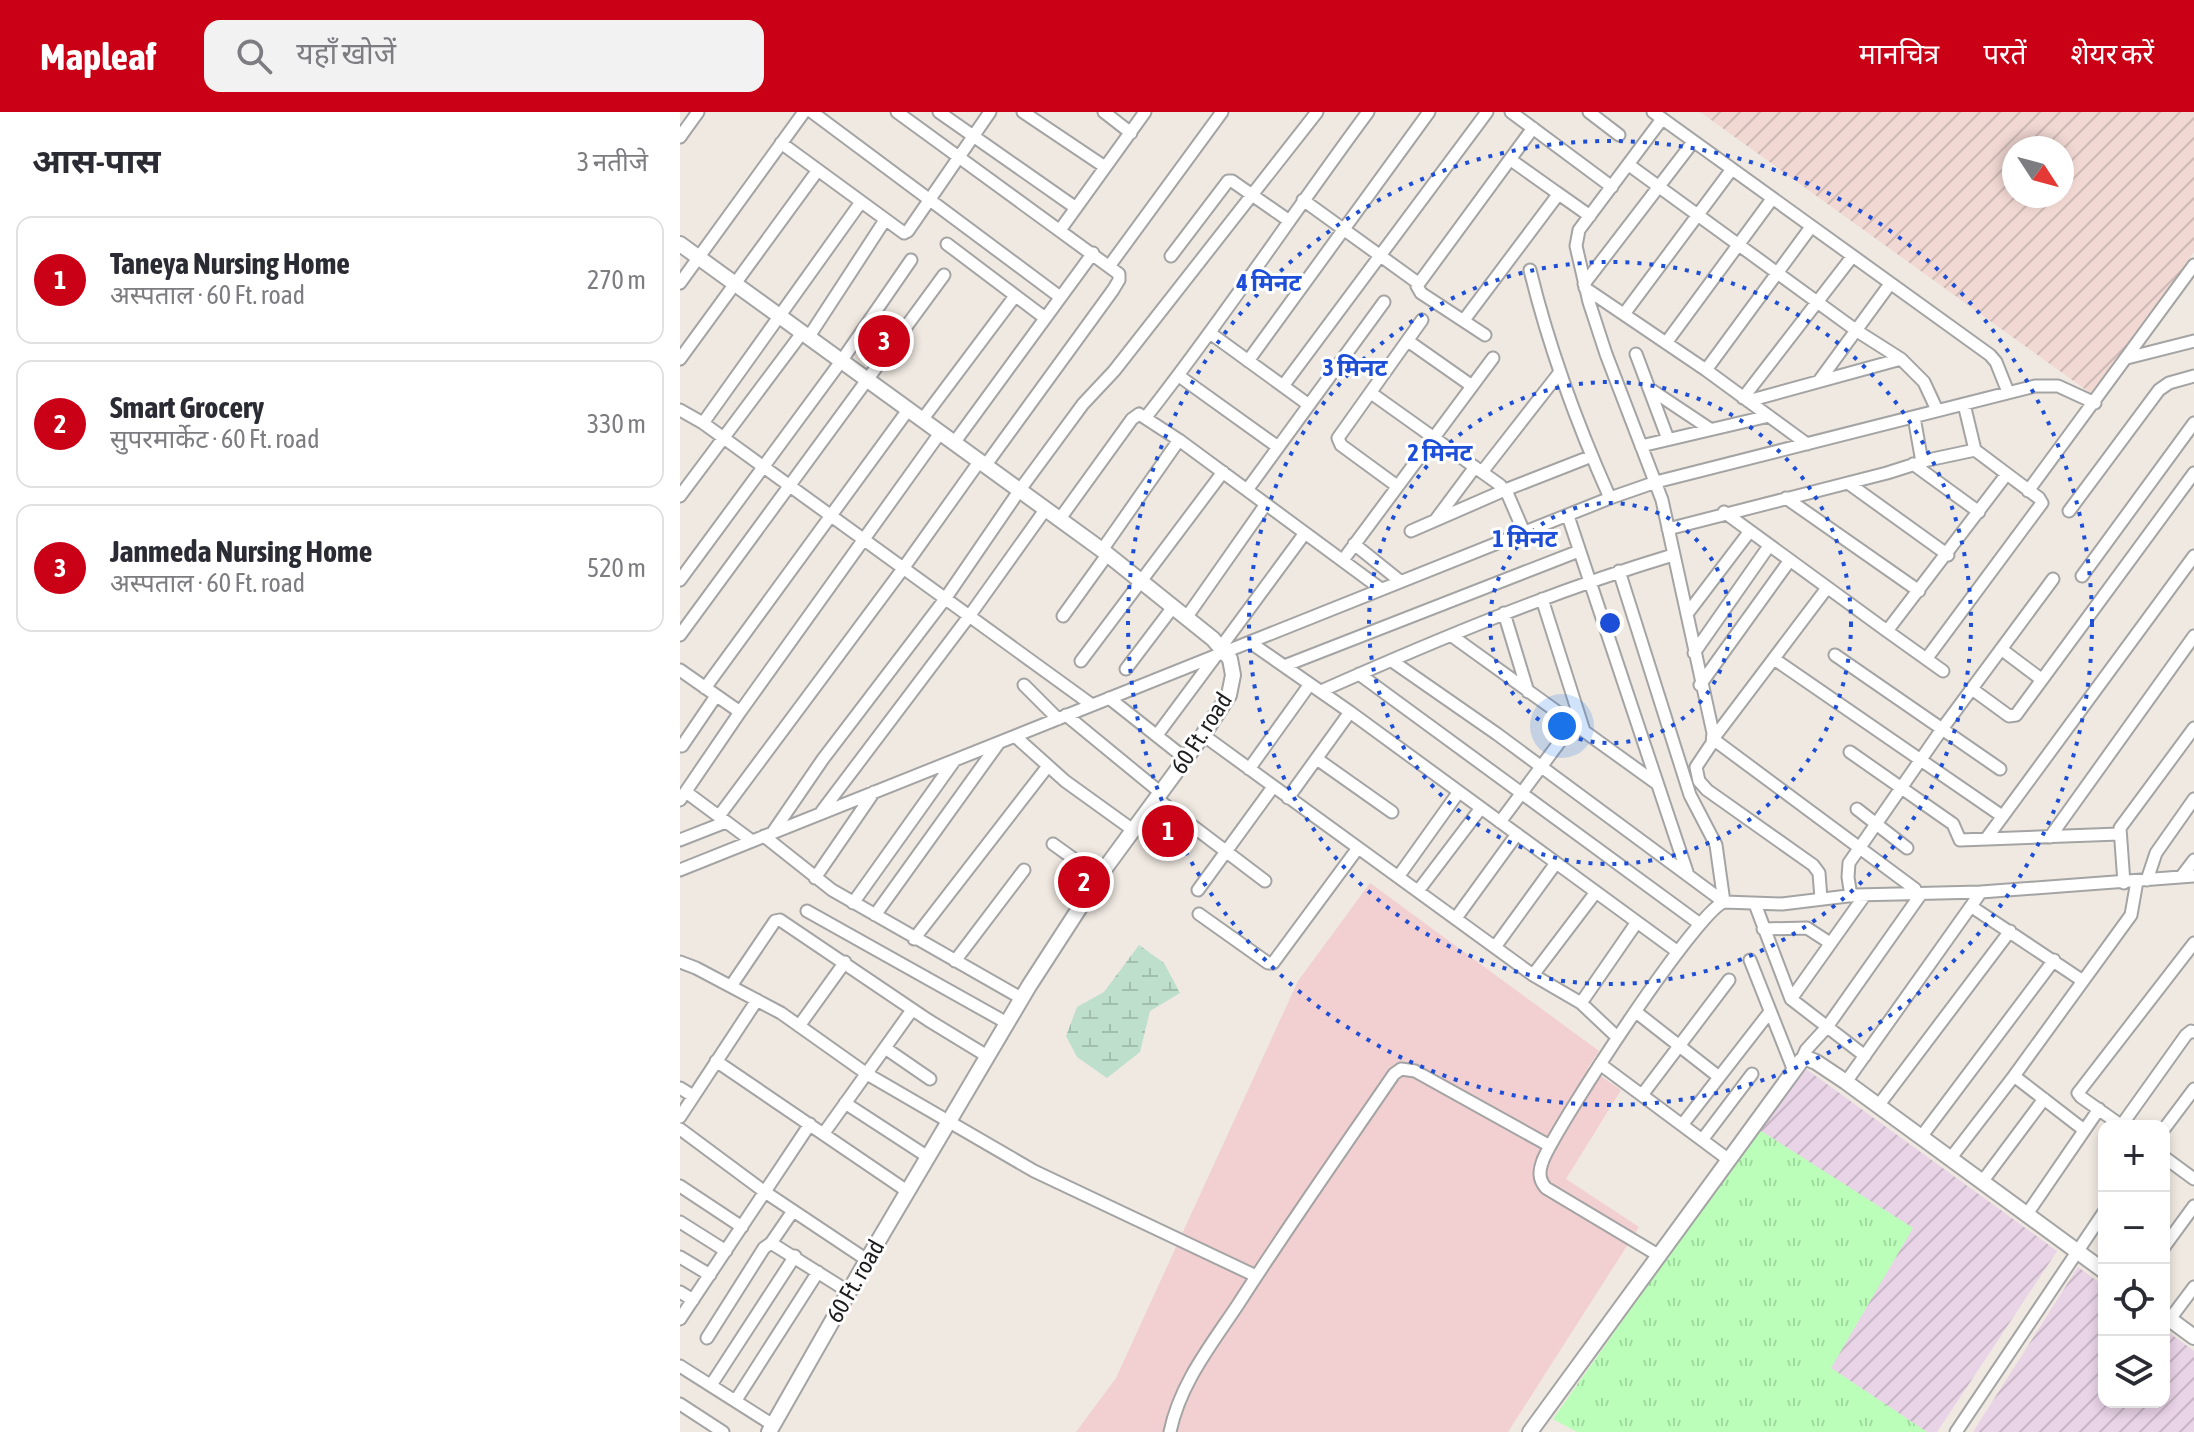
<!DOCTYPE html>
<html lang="hi">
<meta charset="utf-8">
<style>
:root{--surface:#fff;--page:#f2f2f3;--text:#2b2b33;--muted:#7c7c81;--line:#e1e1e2;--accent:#c90016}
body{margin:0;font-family:"Asap Condensed","Noto Sans Devanagari",sans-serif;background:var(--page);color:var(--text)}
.controls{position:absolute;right:24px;bottom:24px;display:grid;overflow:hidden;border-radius:16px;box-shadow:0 4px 12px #0003}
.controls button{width:72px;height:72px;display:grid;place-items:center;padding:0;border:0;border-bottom:2px solid var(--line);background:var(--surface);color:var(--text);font:40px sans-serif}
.compass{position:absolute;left:1322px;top:24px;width:72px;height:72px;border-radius:50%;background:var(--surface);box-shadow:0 4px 12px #0003;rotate:126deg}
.you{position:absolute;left:882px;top:614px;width:28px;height:28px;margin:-20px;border:6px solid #fff;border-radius:50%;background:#1a73e8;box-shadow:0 0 0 12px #1a73e833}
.badge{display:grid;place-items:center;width:52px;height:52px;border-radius:50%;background:var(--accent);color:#fff;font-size:26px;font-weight:700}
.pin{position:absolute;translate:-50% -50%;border:4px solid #fff;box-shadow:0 2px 8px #0006}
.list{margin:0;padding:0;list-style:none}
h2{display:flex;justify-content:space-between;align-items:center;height:104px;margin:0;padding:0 32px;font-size:34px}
h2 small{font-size:26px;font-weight:400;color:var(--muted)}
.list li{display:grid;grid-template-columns:52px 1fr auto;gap:24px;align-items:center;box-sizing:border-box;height:128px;margin:0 16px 16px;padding:0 16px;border:2px solid var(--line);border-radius:16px}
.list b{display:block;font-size:30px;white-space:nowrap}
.list p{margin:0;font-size:26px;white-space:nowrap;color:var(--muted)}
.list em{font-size:26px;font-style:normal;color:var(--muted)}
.icon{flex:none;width:44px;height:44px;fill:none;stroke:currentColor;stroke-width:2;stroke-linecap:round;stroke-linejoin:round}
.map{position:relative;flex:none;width:1514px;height:1320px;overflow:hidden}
header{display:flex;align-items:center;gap:48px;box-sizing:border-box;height:112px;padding:0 40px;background:var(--accent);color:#fff}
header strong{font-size:38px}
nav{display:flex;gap:44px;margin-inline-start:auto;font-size:28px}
.search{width:560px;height:72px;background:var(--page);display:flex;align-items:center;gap:20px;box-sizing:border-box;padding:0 28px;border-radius:16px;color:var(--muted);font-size:30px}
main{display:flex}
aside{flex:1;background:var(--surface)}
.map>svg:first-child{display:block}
.commercial{fill:#f2cfd1}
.industrial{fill:url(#industrial-furrows)}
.military{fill:url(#military-furrows);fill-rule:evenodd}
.wetland{fill:url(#wetland-marsh)}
.park{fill:url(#park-tufts)}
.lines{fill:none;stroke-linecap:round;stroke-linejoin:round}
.minor-casing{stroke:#a4a4a4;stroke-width:15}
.tertiary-casing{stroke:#a4a4a4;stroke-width:18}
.minor{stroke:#fff;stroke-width:11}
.tertiary{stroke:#fff;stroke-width:14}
.ring{fill:none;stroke:#1d4ed8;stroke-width:4;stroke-dasharray:4 8}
.labels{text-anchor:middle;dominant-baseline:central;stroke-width:6;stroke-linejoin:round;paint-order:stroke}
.street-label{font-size:24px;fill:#1d1d1d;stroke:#fff}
.centre{fill:#1d4ed8;stroke:#fff;stroke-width:4}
.ring-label{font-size:24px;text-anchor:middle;font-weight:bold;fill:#1d4ed8;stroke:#fff;stroke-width:6;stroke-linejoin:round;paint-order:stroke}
</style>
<header>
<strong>Mapleaf</strong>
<div class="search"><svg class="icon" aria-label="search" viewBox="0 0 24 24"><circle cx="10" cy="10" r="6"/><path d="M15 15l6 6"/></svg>यहाँ खोजें</div>
<nav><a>मानचित्र</a><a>परतें</a><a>शेयर करें</a></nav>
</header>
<main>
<aside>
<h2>आस-पास<small>3 नतीजे</small></h2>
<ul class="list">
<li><span class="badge">1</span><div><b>Taneya Nursing Home</b><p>अस्पताल · 60 Ft. road</p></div><em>270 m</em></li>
<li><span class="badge">2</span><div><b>Smart Grocery</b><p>सुपरमार्केट · 60 Ft. road</p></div><em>330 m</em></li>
<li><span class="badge">3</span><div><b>Janmeda Nursing Home</b><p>अस्पताल · 60 Ft. road</p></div><em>520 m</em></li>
</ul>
</aside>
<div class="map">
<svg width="1514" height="1320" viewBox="0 0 1514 1320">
<defs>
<pattern id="industrial-furrows" width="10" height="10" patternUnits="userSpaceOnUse" patternTransform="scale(2)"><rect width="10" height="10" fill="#e9d3e7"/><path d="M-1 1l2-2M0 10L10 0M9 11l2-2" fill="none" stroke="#c7b5c6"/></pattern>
<pattern id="military-furrows" width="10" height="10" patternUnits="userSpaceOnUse" patternTransform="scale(2)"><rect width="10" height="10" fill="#f2d8d3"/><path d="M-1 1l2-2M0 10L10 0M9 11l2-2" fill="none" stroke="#cfb9b5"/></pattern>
<pattern id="wetland-marsh" width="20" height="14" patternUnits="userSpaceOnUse" patternTransform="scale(2)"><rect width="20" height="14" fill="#bddfcb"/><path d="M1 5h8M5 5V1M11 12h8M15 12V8" fill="none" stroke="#a2bfae"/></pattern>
<pattern id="park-tufts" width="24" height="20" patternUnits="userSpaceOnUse" patternTransform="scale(2)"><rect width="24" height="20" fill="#bbfeb9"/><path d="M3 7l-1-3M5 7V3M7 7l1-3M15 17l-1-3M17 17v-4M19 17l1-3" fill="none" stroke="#a0d99f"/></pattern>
</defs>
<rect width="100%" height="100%" fill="#efe9e1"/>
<path class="commercial" d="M 690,771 L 919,939 L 908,955 L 941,978 L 886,1067 L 959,1115 L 828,1320 L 396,1320 L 436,1266 L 618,869 Z"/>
<path class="industrial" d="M 1122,954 L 1377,1139 L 1257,1320 L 1247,1320 L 1151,1256 L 1078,1017 Z
M 1398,1155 L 1424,1174 L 1424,1290 L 1484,1290 L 1484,1217 L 1514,1239 L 1514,1320 L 1293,1320 Z"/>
<path class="military" d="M 1020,0 L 1514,0 L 1514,140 L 1413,283 ZM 1334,36 L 1382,36 L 1382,84 L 1334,84 Z"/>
<path class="wetland" d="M 459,833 L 484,851 L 500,881 L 470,899 L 460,940 L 427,966 L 397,945 L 386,924 L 397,895 L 424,880 Z"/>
<path class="park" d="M 1078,1017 L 1233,1116 L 1151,1256 L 1247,1320 L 897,1320 L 873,1307 Z"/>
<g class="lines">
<defs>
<path id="minor" d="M 132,0 L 380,185
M 217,0 L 439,162 L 439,168 L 433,178 L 305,354
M 259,0 L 396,96
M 343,0 L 425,55
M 424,0 L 451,21
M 831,0 L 932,75
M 909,0 L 939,23
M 973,0 L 1310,243 L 1316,250 L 1328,280
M 982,7 L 899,118 L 896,134 L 909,190 L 926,242 L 982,388 L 1033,621 L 1032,631 L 1016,655 L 1019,669 L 1027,678 L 1133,753 L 1139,761 L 1141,787
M 0,25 L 18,0
M 101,31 L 224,121 L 228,119 L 310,0
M 949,53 L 1177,219 L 1221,247 L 1244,270 L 1257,298
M 876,80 L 910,104
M 623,88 L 738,171
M 380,118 L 465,0
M 267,132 L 365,206
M 491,144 L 548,69 L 552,69 L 608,108
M 430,153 L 542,0
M 850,158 C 869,236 897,312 930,386
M 0,171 L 124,0
M 904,172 L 1013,30
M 905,176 L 1026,258 L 1127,332
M 944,202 L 1052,57
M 784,208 L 877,84 L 876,80 L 831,48
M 530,221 L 629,293
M 805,223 L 741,181 L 737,174 L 853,16
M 128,226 L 205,108
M 728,229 L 792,274
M 986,231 L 1092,87
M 956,242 L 988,327
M 1447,246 L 1514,229
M 0,247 L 138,58
M 568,249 L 749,0
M 1026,258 L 1131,115
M 499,264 L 598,335
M 1139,269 L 1210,172
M 603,274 L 807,0
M 970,277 L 1030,317
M 691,281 L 820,373 L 828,383 L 844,420
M 1063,286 L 1172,145
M 1068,289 L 1221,247
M 0,298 L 23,311 L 412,593
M 466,305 C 544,206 613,101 688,0
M 1234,305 L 1242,350
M 242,308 L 335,184
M 23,311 L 181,90
M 274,331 L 413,141
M 961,334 L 1089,304
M 1233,352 L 1299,400
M 802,360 L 880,260
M 1168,371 L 1268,443
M 717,374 L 661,333 L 658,326 L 742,208
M 567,378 L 704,190
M 1348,379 L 1514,153
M 0,384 L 122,221
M 1106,386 L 1239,479
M 1389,399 L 1479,278 L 1489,271 L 1514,264
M 1044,400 L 1207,519 L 1326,363
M 888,404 L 1007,760
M 757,406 L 795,355
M 379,408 L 452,307 L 459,302 L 499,328 L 701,477
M 988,417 L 1207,361 L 1248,348 L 1295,338
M 731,419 L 825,378 L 912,344
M 674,432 L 720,469
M 422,438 L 499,328
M 663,448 L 813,246
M 939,459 L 1010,683 L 1036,733 L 1044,790
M 1402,464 L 1514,311
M 0,468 L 162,248 L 231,148
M 1147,476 L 1033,627 L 1235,777
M 862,487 L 904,619
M 824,501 L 848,580
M 1007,502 L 1070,419
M 383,504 L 427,443
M 506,506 L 586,392
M 1207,519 L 1263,559
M 0,523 L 264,163
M 772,524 L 976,671
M 571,531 L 670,600 L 998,840
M 541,535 L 625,421
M 1321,537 L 1361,567
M 1014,541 L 1089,434
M 1155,543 L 1320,657
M 1247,546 L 1362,391 L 1359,386 L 1295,338 L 1284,292
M 1094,547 L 1322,704
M 401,549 L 543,360
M 712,549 L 817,622 L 1044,790 L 1102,792 L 1176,783 L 1301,780 L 1514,764
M 604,554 L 899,439
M 446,557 L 493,495
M 0,558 L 60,600
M 679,562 L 1020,812
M 344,573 L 378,607
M 1020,573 L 1110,448
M 25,576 L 228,298
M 1292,577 L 1329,604 L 1336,603 L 1514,361
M 641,579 C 756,528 873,479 993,443
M 429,586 L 506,647
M 386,603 L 481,681
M 477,623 L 535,545
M 523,623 L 853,863 L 901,891 L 937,925
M 336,625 L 385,669 L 453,718
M 2,634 L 36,584
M 1170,640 L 1273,712 L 1280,728 L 1439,722
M 637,647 L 712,700
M 569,657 L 630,572
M 6,680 L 72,729
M 608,686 L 670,600
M 477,687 L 585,769
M 0,688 L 60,600 L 260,321
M 1177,697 L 1227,736
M 142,699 L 290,503 L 365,398
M 39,704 L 222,458 L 299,350
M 820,710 L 893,612
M 93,720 L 143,647 L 265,487 L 339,379 L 403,292 L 434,259 L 637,0
M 84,724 L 152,778 L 341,886
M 1370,725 L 1514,524
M 1306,727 L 1514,444
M 0,728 L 46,710
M 373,732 L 419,765
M 0,758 L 930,386 L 976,370 L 1355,274 L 1378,274 L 1415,291
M 718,765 L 778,681
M 1501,765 L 1514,748
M 135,766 L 194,680
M 1467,768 L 1476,741 L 1514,687
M 1444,771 L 1440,716 L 1514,616
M 518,778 L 593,675
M 738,779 L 801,696
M 1171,784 L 1168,765 L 1169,751 L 1262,617 L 1373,467
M 173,791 L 275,648
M 1075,792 L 1111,887 L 1185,944
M 1292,795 L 1403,869
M 127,799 L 327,911
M 519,802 L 588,851 L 593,851 L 678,736
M 195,803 L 318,632
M 776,806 L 837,722
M 1083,817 L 1127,816 L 1150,831
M 234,827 L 368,654
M 815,835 L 876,751
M 1070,848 L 1114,959
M 275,849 L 344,758
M 0,850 L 16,856 L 101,901 L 187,962 L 354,1059 L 576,1164
M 853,863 L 916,780
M 51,874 L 95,809 L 100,808 L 248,908 L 307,944
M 1111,887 L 1185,783
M 901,891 L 957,810
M 956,900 L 1039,965
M 119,914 L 165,850
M 205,936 L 250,967
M 36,949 L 227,1079
M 1121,949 L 1126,938 L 1147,915 L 1241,782
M 920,952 L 1049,1048
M 1334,964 L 1404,1018
M 1166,970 L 1301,780
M 0,976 L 13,984
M 962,983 L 1049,868
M 165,991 L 248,1045
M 1198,994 L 1330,819
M 0,1005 L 77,888
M 1002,1013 L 1089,901
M 1441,1014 L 1506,923 L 1511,919 L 1514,920
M 1442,1014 L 1401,985 L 1398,981 L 1514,831
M 0,1017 L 85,1080 L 187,1148
M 1484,1017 L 1514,977
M 144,1021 L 232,898
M 1241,1025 L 1374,848
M 1022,1028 L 1072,962
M 1484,1045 L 1514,1067
M 1270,1047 L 1334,964 L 1451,803 L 1457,769
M 1302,1070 L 1364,987
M 0,1074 L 62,1115
M 1347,1102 L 1419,997
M 0,1110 L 46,1139
M 91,1131 L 113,1099
M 1484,1135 L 1514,1094
M 978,1143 L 866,1076 C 858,1067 859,1059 863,1048 C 878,1012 1016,800 1044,790
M 0,1145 L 30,1163
M 0,1180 L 13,1188
M 0,1207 L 130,1012
M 1490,1207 L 1514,1175
M 27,1226 L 84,1136 L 91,1131 L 169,1180
M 0,1254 L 93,1313
M 31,1273 L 115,1144
M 56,1288 L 138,1160
M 0,1292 L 43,1320
M 490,1320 C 500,1271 532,1232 559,1191 C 609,1113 662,1038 714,962 L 721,957 L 735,959 L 870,1034
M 1276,1320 L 1424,1100"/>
<path id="tertiary" d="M 0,132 L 422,438 L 533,527 L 550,547 L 553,563 L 549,583 L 523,623 L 426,755 L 349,874 L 187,1148 L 89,1320
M 1484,1203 L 1514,1225
M 850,1320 L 1121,949 L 1126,946 L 1136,950 L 1166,970 L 1424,1159"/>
</defs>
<use href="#minor" class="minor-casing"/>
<use href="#tertiary" class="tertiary-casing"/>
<use href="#minor" class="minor"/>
<use href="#tertiary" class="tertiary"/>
</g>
<g class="ring">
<circle cx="930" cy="511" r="120"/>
<circle cx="930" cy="511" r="241"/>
<circle cx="930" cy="511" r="361"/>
<circle cx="930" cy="511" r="482"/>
</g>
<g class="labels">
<g class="street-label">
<text transform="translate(521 621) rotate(-57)">60 Ft. road</text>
<text transform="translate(175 1169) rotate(-60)">60 Ft. road</text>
</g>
</g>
<circle cx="930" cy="511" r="12" class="centre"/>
<g class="ring-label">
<text x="589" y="179">4 मिनट</text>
<text x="675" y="264">3 मिनट</text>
<text x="760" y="349">2 मिनट</text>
<text x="845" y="435">1 मिनट</text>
</g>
</svg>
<div class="controls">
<button>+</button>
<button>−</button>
<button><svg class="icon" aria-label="locate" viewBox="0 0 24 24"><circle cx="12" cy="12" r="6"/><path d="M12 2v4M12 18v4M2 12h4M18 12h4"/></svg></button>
<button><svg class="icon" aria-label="layers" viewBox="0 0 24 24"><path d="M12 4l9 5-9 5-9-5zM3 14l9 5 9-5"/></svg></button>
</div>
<svg class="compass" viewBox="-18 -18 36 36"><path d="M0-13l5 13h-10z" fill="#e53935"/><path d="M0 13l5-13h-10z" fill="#7c7c81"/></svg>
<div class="you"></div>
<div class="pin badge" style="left:488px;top:719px">1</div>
<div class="pin badge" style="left:404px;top:770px">2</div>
<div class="pin badge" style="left:204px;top:229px">3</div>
</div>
</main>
